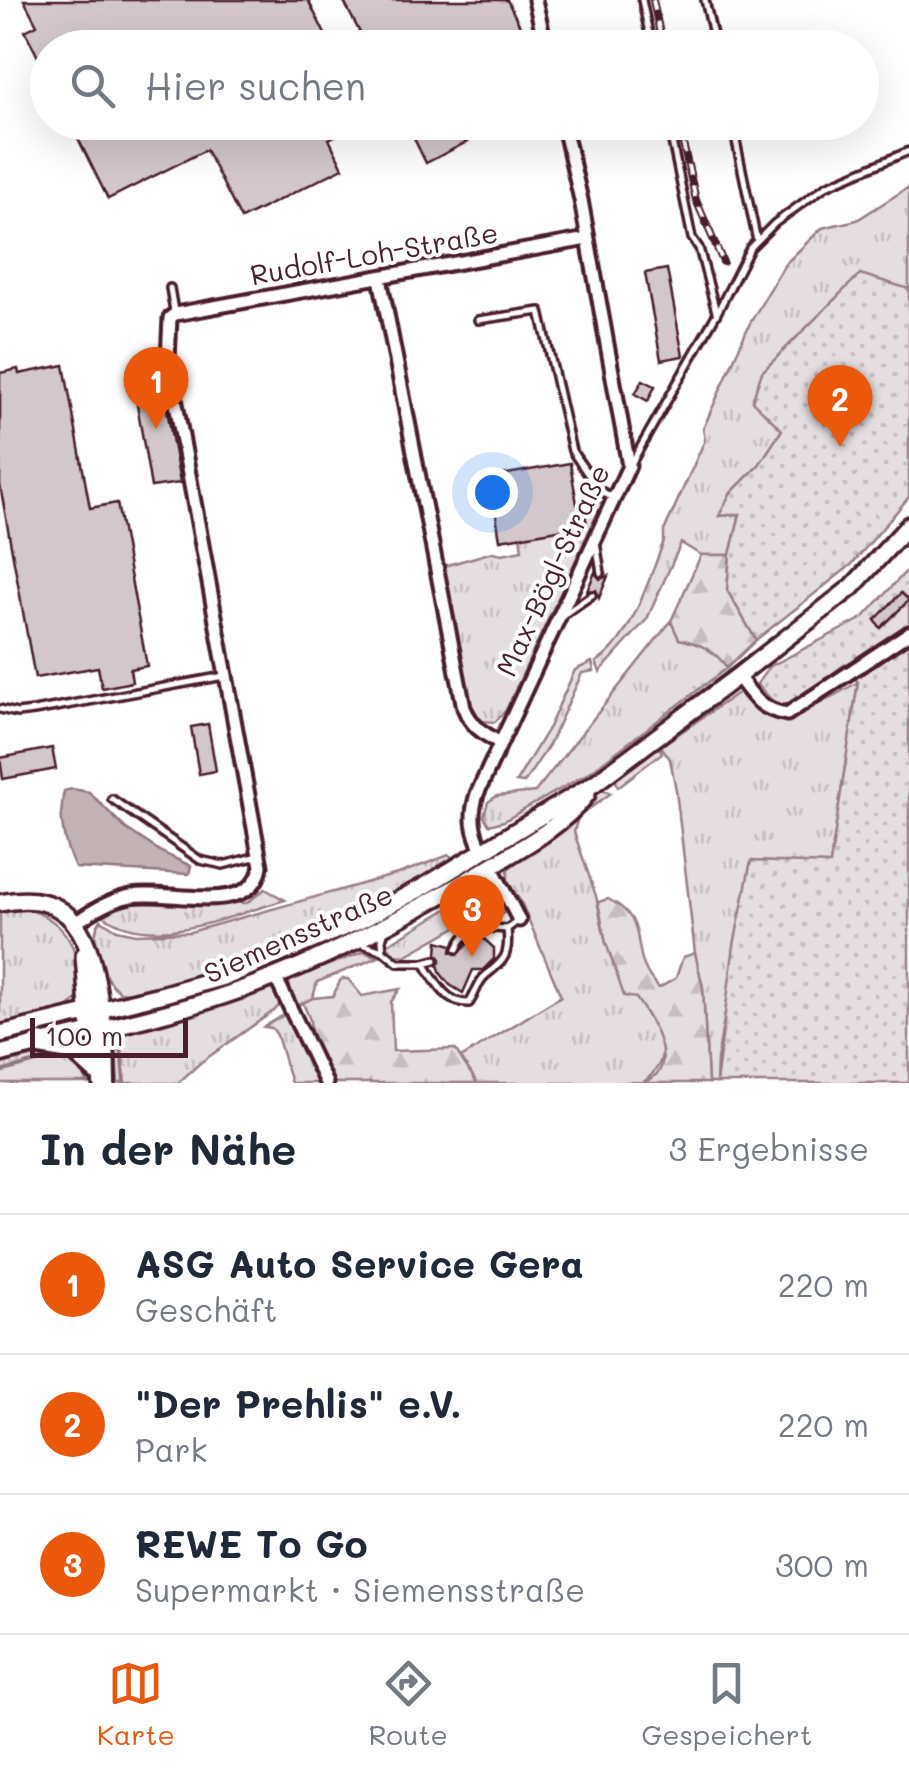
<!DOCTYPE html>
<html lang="de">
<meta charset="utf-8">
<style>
:root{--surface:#fff;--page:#f2f2f3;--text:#1f2937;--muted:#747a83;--line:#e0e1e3;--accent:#ea580c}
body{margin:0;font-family:Mali,sans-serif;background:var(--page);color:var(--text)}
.scale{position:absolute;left:30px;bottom:25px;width:158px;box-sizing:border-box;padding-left:10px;border:5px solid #4a1f2b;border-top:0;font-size:28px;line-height:35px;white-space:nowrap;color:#4a1f2b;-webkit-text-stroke:8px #fff;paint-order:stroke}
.you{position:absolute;left:492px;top:492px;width:35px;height:35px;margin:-25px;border:8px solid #fff;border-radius:50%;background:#1a73e8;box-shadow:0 0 0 15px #1a73e833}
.badge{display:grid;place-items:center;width:65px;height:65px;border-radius:50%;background:var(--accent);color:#fff;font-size:32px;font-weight:700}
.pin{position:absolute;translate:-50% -82px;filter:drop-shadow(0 2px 5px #0008)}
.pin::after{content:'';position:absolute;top:52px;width:35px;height:30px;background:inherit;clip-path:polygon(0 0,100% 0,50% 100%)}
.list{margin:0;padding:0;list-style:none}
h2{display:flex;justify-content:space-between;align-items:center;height:130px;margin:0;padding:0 40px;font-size:42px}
h2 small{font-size:32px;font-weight:400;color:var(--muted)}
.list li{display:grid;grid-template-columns:65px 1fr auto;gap:30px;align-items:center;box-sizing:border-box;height:140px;padding:0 40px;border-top:2px solid var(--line)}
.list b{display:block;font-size:38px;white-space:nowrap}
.list p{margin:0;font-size:32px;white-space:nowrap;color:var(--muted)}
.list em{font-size:32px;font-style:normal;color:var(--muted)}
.icon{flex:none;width:55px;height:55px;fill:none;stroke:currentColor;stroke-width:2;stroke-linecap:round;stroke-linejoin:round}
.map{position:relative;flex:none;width:909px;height:1083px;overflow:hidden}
.search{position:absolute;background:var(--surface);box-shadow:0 10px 40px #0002;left:30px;right:30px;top:30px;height:110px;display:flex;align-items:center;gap:25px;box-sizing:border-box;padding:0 35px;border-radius:55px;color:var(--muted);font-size:38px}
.sheet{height:550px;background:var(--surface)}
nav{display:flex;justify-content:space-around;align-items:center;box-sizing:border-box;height:140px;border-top:2px solid var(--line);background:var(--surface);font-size:28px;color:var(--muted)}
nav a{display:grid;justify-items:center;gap:5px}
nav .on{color:var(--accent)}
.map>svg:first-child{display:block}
.grass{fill:url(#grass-tufts);stroke:#987e86;stroke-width:2.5}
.forest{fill:url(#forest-firs);stroke:#987e86;stroke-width:2.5}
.garden{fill:url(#garden-dots);stroke:#987e86;stroke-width:2.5}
.water{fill:#c1b3b6;stroke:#91787e;stroke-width:2.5}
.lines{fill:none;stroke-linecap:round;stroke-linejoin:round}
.stream{stroke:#91787e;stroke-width:4}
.building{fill:#d2c7cb;stroke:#4a1f2b;stroke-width:2.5}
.lane-casing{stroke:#4a1f2b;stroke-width:12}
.street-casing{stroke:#4a1f2b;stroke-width:19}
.secondary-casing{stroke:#4a1f2b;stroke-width:22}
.highway-casing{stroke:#4a1f2b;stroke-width:28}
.lane{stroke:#fff;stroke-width:5}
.street{stroke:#fff;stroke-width:11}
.secondary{stroke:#fff;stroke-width:15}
.highway{stroke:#fff;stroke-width:20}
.rail-casing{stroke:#4a1f2b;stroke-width:8}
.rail{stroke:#fff;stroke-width:4;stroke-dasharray:11;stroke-linecap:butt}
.labels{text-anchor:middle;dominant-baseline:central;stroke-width:8;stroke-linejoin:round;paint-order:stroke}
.street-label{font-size:28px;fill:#4a1f2b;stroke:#fff}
</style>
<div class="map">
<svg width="909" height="1083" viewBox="0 0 909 1083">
<defs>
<pattern id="grass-tufts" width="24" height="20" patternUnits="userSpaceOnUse" patternTransform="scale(2.5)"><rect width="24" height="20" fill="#e5dee0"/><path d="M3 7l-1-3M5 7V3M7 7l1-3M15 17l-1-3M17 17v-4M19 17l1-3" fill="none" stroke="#c6bec0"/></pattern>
<pattern id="forest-firs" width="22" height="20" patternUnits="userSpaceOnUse" patternTransform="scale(2.5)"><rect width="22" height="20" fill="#e5dee0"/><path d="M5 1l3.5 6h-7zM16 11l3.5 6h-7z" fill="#c6bec0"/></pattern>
<pattern id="garden-dots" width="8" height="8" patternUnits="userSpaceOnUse" patternTransform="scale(2.5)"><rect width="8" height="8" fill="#e5dee0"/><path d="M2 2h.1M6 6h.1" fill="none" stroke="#c6bec0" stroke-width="1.8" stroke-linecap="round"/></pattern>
</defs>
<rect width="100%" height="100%" fill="#fff"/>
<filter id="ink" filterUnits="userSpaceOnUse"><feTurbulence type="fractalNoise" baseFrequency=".01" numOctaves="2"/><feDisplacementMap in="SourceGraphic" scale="20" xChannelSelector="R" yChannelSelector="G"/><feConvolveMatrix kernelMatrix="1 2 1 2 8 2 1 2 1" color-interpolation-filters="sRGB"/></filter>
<g filter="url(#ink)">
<path class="grass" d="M 909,187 L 909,289 L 782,430 L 759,465 L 730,494 L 721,516 L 740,513 L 730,555 L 701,555 L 681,543 L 647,619 L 600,672 L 596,662 C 630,644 650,576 664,541 L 664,531 L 705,440 L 703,429 L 750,323 L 785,264 L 822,228 L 857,220 Z
M 597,500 L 602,504 L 506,710 L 495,722 L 481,721 L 470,702 L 444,566 L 493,552 L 502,554 L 522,550 L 520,536 L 587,525 L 583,501 Z
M 671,621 L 679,639 C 699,643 716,650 727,668 L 590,772 L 504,821 L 489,825 L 484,816 L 488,802 L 497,796 L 535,792 Z
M 592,662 L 594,671 L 582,673 L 549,745 L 524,783 L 516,782 L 549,727 L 575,670 Z
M 858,682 L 830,865 L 751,861 L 717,1060 L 716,1083 L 708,1083 L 703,988 L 695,953 L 676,790 L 670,759 L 661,746 L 739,692 L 766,715 L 789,721 Z
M 658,745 L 662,753 L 618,787 L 615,778 Z
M 601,789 L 611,793 L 578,817 L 574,832 L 596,896 L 606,943 L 663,1043 C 663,1062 657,1071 643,1083 L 477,1083 L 461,1058 L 561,996 L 521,902 L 508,882 L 508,869 L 572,818 Z
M 449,855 L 455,860 C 372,912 281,950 187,979 C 167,985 141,996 120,992 C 101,979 87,939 101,920 L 117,930 L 136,934 L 190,932 L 401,873 Z
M 461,871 L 463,874 C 376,926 284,969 187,1001 L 186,997 L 242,978 Z
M 482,888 L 493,891 L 507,910 L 502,914 L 490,915 L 489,903 L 478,903 L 474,917 L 405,956 L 395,955 L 387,945 Z
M 265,889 L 285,900 C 232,915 154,951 104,916 L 119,907 L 145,901 L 247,903 Z
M 19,907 C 55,915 74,935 79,971 C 80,981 82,993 75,1001 C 60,1019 21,1021 0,1026 L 0,908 Z
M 363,952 L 379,957 L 317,982 L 313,998 L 296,1006 L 288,980 Z
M 268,986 L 273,987 L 281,1003 L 275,1010 L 200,1063 L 178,1083 L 118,1083 L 116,1052 L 121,1033 Z
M 287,1013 L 321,1083 L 291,1083 L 277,1035 L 272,1028 L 264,1027 Z
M 50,1053 L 68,1053 L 91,1076 L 93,1083 L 0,1083 L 0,1064 Z"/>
<path class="forest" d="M 701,555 L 730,555 L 727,590 L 756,640 L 727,668 C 715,650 699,643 679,639 L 671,621 Z
M 608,899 C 655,922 624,953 659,988 L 676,978 L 683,957 L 695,953 L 703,988 L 708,1083 L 620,1083 C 626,1081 637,1083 643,1082 C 684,1069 650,1018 636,998 L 624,996 L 606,943 L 598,902 Z
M 341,979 L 348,979 L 362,996 L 400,989 L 391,1002 L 393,1051 L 455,1049 L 477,1083 L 333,1083 L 312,1040 L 310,1020 L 303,1003 L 313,998 L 333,996 Z"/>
<path class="garden" d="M 860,274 L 909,289 L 909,497 L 851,565 L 756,640 L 727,590 L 730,555 L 740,514 L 719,516 L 730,494 L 759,465 L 782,430 L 752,401 L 762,372 Z
M 909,568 L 909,1083 L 716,1083 L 734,945 L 751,861 L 830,864 L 858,682 L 843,666 L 793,703 L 778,707 L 757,684 L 769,667 L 863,618 Z"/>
<path class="water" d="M 72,789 L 89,792 L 125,828 L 161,852 L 191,866 L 189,874 L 75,868 C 64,845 58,817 64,791 Z"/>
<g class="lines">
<path class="stream" d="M 121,1045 L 124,1083
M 83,1069 L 88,1083
M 0,1072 L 58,1056"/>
</g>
<path class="building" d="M 24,0 L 308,0 L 332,48 L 48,48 L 48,77 L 25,31 L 37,25 Z
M 343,0 L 507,0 L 531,48 L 368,48 Z
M 70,122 L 362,122 L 329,139 L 343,168 L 241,219 L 206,150 L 108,199 Z
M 406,122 L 506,122 L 426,163 Z
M 667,269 L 683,356 L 661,360 L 645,273 Z
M 64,365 L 90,508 L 117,503 L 147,666 L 130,669 L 132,682 L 102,688 L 98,667 L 35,678 L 0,485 L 0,373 L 18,369 L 19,374 Z
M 160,370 L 180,483 L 151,487 L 132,375 Z
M 643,380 L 655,386 L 648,401 L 635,394 Z
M 570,463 L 577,504 L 583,503 L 587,525 L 500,540 L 490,477 Z
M 595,572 L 600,579 L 608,576 L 599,598 L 596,590 L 587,591 Z
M 901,593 L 909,600 L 881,628 L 875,620 Z
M 208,724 L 216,771 L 199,774 L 191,727 Z
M 52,748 L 56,769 L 3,779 L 0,758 Z
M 483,938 L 494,948 L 494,959 L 483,970 L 473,970 L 463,993 L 450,985 L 441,974 L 438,965 L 441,959 L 437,954 L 438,941 L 452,945 L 451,952 L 458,955 L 472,939 Z"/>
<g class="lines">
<defs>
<path id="lane" d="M 642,0 L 652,48
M 705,0 L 716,48
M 668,122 L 692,238 L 699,248 L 716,312
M 732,122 L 757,241
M 170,288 L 174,311
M 478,320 L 540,311 L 572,451 L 598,489 L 611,497
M 631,464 L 716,315 L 750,248 L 775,223 L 826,186 L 909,151
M 596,542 L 601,573
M 566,613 L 592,595
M 0,709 L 17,713 L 34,711 L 224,676
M 112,799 L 200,860 L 223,865 L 258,856
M 362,944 L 383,951 L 398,963 L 424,963 C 435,981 446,1004 469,1003 C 475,996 478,981 485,976 C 504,960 510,957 507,929 L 519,920
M 457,949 C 466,925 485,927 507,929
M 383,951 L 382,940 L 385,930
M 424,963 L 435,960"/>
<path id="street" d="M 535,0 L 546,48
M 380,278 L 464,708 C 472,727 483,733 500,743
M 738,676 C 752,696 761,710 787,714 L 909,633
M 483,852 C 472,831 470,816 477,794 L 629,466 L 581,200 L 563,122
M 491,866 L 519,920
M 75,923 C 93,911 110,900 131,896 C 170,889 253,918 261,866 L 168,360 L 170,318 L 175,314 L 587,239
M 275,976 L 326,1083"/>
<path id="secondary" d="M 0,903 C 85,885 94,956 102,1019
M 84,955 L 89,1022
M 0,1034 L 164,994 L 230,975 L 359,921 L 425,886 L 595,783 L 738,676 L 852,587 L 909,525
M 0,1054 C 81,1033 165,1017 243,989 C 326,959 408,916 483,871 C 519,849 561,828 587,794"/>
<path id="highway" d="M 103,1028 L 104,1083
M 39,1044 L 75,1050 L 97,1070"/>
</defs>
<use href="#lane" class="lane-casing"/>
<use href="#street" class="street-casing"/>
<use href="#secondary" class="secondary-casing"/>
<use href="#highway" class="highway-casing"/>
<use href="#lane" class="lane"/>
<use href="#street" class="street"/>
<use href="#secondary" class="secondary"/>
<use href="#highway" class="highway"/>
<defs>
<path id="rail" d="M 653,0 L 663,48
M 678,122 L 696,200 L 723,262"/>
</defs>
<use href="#rail" class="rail-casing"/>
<use href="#rail" class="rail"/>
</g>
</g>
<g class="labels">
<g class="street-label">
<text transform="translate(374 253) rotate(-10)">Rudolf-Loh-Straße</text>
<text transform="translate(552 570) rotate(-65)">Max-Bögl-Straße</text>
<text transform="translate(298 933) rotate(-24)">Siemensstraße</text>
</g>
</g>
</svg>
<div class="scale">100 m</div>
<div class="you"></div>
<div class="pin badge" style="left:156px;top:429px">1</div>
<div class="pin badge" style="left:840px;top:447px">2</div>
<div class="pin badge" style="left:472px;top:957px">3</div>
<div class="search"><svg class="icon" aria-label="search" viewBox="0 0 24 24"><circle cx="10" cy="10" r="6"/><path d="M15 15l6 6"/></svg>Hier suchen</div>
</div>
<section class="sheet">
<h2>In der Nähe<small>3 Ergebnisse</small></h2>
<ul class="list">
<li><span class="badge">1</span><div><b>ASG Auto Service Gera</b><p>Geschäft</p></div><em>220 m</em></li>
<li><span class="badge">2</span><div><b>&quot;Der Prehlis&quot; e.V.</b><p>Park</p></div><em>220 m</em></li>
<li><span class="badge">3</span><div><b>REWE To Go</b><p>Supermarkt · Siemensstraße</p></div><em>300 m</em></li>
</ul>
</section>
<nav>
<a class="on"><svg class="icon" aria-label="map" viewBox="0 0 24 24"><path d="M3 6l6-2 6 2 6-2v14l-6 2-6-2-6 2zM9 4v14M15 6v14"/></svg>Karte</a>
<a><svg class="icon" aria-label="directions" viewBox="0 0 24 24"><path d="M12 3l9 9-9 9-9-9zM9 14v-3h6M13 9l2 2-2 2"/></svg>Route</a>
<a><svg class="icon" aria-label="saved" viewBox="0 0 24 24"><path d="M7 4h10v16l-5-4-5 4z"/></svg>Gespeichert</a>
</nav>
